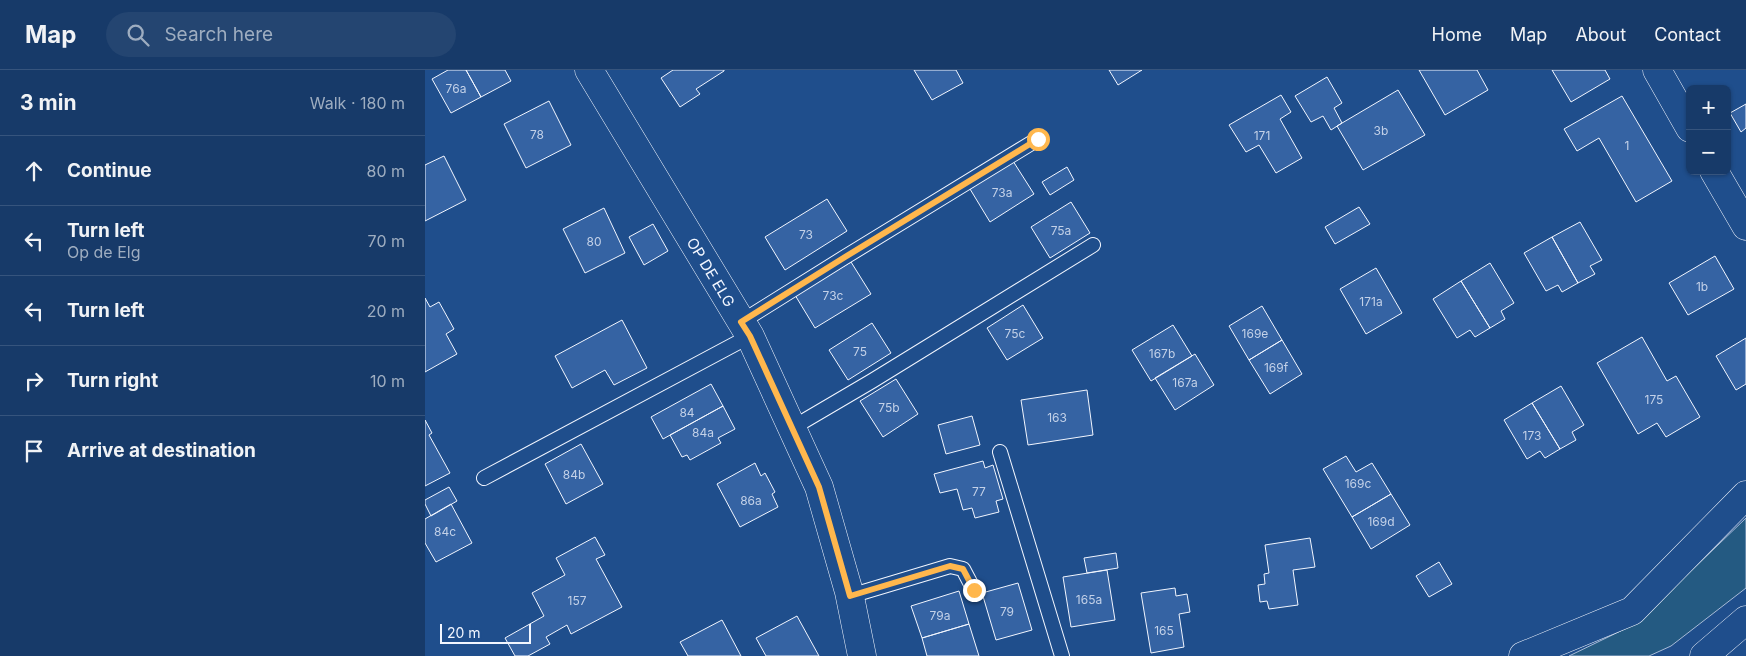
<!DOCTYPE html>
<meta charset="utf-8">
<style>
:root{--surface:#173a69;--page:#244571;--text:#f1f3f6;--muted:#9eadc0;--line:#36547d}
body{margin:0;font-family:Inter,sans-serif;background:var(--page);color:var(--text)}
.controls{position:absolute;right:15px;top:15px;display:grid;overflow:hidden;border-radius:8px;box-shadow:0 1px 4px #0004}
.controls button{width:45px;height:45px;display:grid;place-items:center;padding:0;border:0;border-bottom:1px solid var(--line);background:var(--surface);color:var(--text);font:25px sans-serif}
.scale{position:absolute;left:15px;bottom:12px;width:91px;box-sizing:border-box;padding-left:5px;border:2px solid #f2f6ff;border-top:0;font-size:14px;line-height:18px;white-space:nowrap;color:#f2f6ff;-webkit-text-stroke:4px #1f4e8c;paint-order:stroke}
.stop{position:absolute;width:15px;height:15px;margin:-11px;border:4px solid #ffb74d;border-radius:50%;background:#fff}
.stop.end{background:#ffb74d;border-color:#fff;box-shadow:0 1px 5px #0008}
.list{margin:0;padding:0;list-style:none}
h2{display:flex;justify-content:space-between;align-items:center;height:65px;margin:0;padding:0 20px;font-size:21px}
h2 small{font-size:16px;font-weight:400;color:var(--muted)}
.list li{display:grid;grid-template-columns:32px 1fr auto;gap:15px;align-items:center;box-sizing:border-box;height:70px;padding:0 20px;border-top:1px solid var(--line)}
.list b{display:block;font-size:19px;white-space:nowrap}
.list p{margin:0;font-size:16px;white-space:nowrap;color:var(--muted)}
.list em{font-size:16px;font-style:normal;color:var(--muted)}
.icon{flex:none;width:28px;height:28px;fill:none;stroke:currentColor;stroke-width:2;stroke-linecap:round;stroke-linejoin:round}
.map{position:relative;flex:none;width:1321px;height:586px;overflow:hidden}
header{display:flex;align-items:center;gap:30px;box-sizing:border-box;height:70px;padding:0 25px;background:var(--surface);border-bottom:1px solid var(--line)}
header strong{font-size:24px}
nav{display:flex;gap:28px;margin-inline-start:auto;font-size:18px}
.search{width:350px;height:45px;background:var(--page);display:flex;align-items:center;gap:12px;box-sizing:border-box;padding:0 18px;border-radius:28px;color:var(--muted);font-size:19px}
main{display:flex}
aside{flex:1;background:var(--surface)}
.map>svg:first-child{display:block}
.green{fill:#245a82;stroke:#a8bbd7}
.building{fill:#3563a3;stroke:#f2f6ff}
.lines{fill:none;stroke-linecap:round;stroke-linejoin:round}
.lane-casing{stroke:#f2f6ff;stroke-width:16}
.street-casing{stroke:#f2f6ff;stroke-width:29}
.secondary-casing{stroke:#f2f6ff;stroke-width:29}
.lane{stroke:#1f4e8c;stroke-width:14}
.street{stroke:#1f4e8c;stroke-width:28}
.secondary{stroke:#1f4e8c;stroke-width:28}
.route{stroke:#ffb74d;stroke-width:6}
.labels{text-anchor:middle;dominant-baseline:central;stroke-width:4;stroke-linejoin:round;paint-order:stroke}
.number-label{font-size:12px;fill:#c3d1e8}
.street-label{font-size:15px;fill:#f2f6ff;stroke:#1f4e8c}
</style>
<header>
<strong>Map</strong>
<div class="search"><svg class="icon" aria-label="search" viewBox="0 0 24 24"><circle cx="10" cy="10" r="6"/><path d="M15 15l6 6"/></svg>Search here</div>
<nav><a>Home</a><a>Map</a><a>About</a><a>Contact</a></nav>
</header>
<main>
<aside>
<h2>3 min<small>Walk · 180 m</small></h2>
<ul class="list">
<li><svg class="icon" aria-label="ahead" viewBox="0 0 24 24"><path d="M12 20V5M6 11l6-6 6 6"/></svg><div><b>Continue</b></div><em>80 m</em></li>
<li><svg class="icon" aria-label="left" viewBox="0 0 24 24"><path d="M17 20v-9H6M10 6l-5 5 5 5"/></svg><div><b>Turn left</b><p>Op de Elg</p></div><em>70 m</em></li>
<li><svg class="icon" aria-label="left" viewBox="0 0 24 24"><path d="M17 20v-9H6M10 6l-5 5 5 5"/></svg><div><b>Turn left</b></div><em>20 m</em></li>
<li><svg class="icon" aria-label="right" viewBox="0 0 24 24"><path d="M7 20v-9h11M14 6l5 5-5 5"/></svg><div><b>Turn right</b></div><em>10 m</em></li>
<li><svg class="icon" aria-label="arrive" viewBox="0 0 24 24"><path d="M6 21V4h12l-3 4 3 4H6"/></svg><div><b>Arrive at destination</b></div></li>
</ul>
</aside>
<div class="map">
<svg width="1321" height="586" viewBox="0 0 1321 586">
<rect width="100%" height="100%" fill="#1f4e8c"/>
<path class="green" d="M 1321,448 L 1321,518 L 1246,576 L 1224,586 L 1144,586 L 1212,553 Z"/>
<path class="building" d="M 23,0 L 41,0 L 56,27 L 26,43 L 7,9 Z
M 41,0 L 80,0 L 86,11 L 56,27 Z
M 248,0 L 299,0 L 299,1 L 271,19 L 275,24 L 255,37 L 236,8 Z
M 489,0 L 531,0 L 538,13 L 507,30 Z
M 684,0 L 717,0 L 693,15 Z
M 994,0 L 1052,0 L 1063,20 L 1020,45 Z
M 1127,0 L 1180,0 L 1185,9 L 1146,32 Z
M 902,7 L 917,33 L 909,38 L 917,53 L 906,60 L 898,46 L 886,52 L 870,26 Z
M 973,20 L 1000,65 L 938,100 L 912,56 Z
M 856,25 L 866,42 L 855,49 L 877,88 L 851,103 L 834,75 L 821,82 L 804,55 Z
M 1197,26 L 1247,111 L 1211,132 L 1174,68 L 1152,81 L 1139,59 Z
M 124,31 L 146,75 L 101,98 L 79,54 Z
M 1321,34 L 1321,58 L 1316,62 L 1305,43 Z
M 19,86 L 41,130 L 0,151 L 0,95 Z
M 588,91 L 609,124 L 565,152 L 545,119 Z
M 642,97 L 649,110 L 625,125 L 617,112 Z
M 402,129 L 422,161 L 360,200 L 340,167 Z
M 646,132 L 665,163 L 625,188 L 606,157 Z
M 934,137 L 945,154 L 910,174 L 900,157 Z
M 179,138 L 200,183 L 160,203 L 138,159 Z
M 1155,152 L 1177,190 L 1165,196 L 1170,204 L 1153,213 L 1127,167 Z
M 228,154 L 243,181 L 219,195 L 204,167 Z
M 1127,167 L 1153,213 L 1137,222 L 1133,215 L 1121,221 L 1099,183 Z
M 1290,186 L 1309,219 L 1263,245 L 1244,213 Z
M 426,192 L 446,224 L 390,258 L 370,225 Z
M 1065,193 L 1089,233 L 1076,241 L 1080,249 L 1065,258 L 1036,211 Z
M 951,198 L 977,243 L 941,264 L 915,219 Z
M 1036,211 L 1065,258 L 1050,267 L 1045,260 L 1032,268 L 1008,229 Z
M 0,228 L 5,237 L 14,232 L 29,259 L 21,264 L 32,284 L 0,302 Z
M 598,235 L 618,268 L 582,290 L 562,258 Z
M 837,236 L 857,270 L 824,290 L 804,256 Z
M 197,250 L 222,298 L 189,315 L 180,300 L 147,318 L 130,286 Z
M 447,253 L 466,283 L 423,310 L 404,280 Z
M 748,255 L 767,286 L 726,311 L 707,280 Z
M 1217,267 L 1242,311 L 1251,306 L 1275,347 L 1241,367 L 1232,353 L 1213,364 L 1172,293 Z
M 1321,268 L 1321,314 L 1311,320 L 1291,286 Z
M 857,270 L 877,304 L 845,324 L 824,290 Z
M 770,284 L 789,315 L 750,340 L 730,308 Z
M 471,309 L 493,344 L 458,367 L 435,331 Z
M 286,314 L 298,336 L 238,369 L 226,347 Z
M 1136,316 L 1159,355 L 1147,362 L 1151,370 L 1135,379 L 1107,333 Z
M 662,320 L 668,365 L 603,375 L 596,330 Z
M 1107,333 L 1135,379 L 1120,388 L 1115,381 L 1102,389 L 1079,350 Z
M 298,336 L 310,359 L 293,368 L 296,373 L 265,390 L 262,385 L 257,387 L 245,365 Z
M 547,346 L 555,375 L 521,384 L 513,355 Z
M 0,350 L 7,363 L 4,365 L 25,403 L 0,416 Z
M 156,374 L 178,414 L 141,434 L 120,394 Z
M 921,386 L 931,402 L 947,393 L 966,424 L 927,447 L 898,399 Z
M 558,391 L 560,398 L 568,395 L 578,429 L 571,431 L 574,442 L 550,448 L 547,438 L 538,440 L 532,419 L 515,423 L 509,404 Z
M 330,393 L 336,406 L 340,403 L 350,422 L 347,424 L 353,437 L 315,457 L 292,414 Z
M 24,417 L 32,431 L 6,446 L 0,434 L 0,430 Z
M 966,424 L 985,455 L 946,479 L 927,447 Z
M 26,434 L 47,473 L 11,492 L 0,473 L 0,449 Z
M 170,467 L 180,485 L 171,489 L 197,537 L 146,564 L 142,555 L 121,567 L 125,574 L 103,586 L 90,586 L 80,568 L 119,546 L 107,523 L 140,505 L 131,488 Z
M 885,468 L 890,497 L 868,500 L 873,535 L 844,539 L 842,531 L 835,532 L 833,515 L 840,514 L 839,504 L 844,503 L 840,475 Z
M 691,483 L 693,498 L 662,503 L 659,488 Z
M 1014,492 L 1027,514 L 1004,527 L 991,506 Z
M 682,500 L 690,550 L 646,557 L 638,507 Z
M 593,513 L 607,560 L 571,570 L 557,523 Z
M 750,518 L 751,526 L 762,524 L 765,542 L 754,544 L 759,577 L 726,583 L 716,523 Z
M 534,521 L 544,554 L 497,568 L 486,536 Z
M 372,546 L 394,586 L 341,586 L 331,568 Z
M 297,550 L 316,586 L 263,586 L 255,572 Z
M 544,554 L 554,586 L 502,586 L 497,568 Z"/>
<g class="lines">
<defs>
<path id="lane" d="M 316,252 L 420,187 L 613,69
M 367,358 L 447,311 L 668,175
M 575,382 L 637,586
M 59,408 L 325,266
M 425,526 L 525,496 L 538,499 L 549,520"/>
<g id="street">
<path id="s1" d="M 164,0 L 325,266 L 394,417 L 424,522 L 437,586"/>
<path d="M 1232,0 L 1265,58"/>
<path d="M 1289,101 L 1321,156"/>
<path d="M 1098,586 L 1207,541 L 1321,425"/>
</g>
<path id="secondary" d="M 1279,586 L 1321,550"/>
</defs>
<use href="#lane" class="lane-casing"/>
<use href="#street" class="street-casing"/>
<use href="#secondary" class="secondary-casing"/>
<use href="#lane" class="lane"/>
<use href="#street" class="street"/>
<use href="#secondary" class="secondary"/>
</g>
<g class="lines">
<path class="route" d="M 549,520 L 538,499 L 525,496 L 425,526 L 394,417 L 325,266 L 316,252 L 420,187 L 613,69"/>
</g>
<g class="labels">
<g class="number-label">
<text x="31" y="18">76a</text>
<text x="956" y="60">3b</text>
<text x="112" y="64">78</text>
<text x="837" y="65">171</text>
<text x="1202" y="75">1</text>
<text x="577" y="122">73a</text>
<text x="636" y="160">75a</text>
<text x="381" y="164">73</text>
<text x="169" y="171">80</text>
<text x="1277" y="216">1b</text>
<text x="408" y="225">73c</text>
<text x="946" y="231">171a</text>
<text x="590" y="263">75c</text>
<text x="830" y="263">169e</text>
<text x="435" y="281">75</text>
<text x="737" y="283">167b</text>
<text x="851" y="297">169f</text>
<text x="760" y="312">167a</text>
<text x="1229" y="329">175</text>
<text x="464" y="337">75b</text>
<text x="262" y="342">84</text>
<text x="632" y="347">163</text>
<text x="278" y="362">84a</text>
<text x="1107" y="365">173</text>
<text x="149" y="404">84b</text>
<text x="933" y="413">169c</text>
<text x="554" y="421">77</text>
<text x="326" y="430">86a</text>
<text x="956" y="451">169d</text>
<text x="20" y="461">84c</text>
<text x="664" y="529">165a</text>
<text x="152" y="530">157</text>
<text x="582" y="541">79</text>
<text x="515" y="545">79a</text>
<text x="739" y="560">165</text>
</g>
<g class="street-label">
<text stroke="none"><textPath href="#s1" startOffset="236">OP DE ELG</textPath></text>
</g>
</g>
</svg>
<div class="controls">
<button>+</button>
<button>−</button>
</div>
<div class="scale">20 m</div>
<div class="stop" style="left:613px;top:69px"></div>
<div class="stop end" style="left:549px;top:520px"></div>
</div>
</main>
